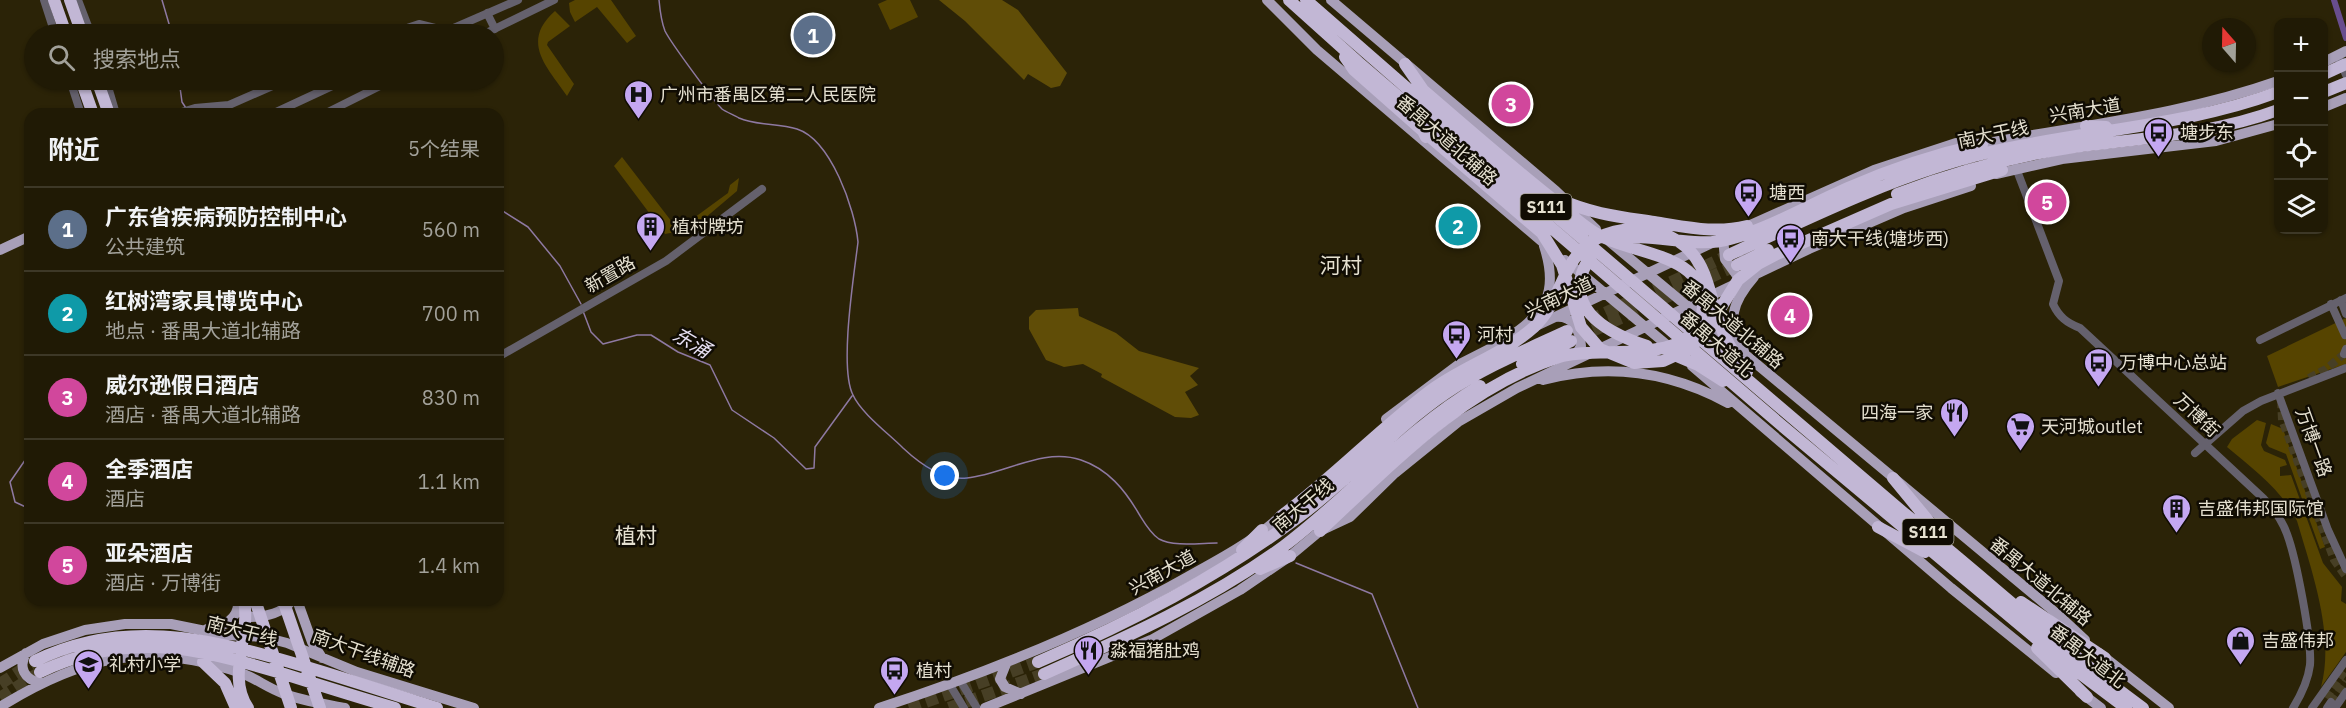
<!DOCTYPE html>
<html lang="zh">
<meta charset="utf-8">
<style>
:root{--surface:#201a05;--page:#2d2713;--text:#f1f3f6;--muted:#a2a19a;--line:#3d3827;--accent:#ea580c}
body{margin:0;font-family:"IBM Plex Sans","Noto Sans SC",sans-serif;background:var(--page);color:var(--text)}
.controls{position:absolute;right:18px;top:18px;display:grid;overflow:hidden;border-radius:12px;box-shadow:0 2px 4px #0004}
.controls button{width:54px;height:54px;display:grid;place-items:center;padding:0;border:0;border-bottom:2px solid var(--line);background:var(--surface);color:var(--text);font:30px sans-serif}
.compass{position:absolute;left:2202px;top:18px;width:54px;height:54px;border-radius:50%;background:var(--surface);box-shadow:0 2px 4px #0004;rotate:340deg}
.you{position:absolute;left:945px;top:476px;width:21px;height:21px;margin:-15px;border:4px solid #fff;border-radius:50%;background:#1a73e8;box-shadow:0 0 0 9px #1a73e833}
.badge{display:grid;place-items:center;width:39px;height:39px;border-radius:50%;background:var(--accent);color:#fff;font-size:20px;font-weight:700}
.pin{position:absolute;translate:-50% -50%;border:3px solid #fff;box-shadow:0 2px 6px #0006}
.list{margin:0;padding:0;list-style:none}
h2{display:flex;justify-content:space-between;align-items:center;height:78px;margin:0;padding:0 24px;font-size:26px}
h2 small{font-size:20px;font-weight:400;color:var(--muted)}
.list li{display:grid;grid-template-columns:39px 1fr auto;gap:18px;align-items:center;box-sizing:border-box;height:84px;padding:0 24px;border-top:2px solid var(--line)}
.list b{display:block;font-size:22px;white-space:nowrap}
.list p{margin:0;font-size:20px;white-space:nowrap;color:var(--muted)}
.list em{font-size:20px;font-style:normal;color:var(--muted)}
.icon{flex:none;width:33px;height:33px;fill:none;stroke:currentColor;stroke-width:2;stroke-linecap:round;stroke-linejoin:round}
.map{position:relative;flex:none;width:2346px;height:708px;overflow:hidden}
.search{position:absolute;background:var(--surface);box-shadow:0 2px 4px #0004;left:24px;top:24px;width:480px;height:66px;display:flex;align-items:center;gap:15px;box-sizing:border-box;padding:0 21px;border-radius:33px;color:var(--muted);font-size:22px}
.panel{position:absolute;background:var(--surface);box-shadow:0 2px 4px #0004;left:24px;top:108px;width:480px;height:498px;border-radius:18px}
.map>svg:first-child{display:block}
.green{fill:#564400}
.forest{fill:#604d07}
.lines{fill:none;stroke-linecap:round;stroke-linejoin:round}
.stream{stroke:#8e79a2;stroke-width:1.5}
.canal{stroke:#684d8e;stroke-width:6}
.minor-tunnel{stroke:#473f25;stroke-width:8;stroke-dasharray:8 4;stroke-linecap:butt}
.highway-tunnel{stroke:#473f25;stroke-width:12;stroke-dasharray:12 6;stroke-linecap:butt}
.minor{stroke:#65616d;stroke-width:8}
.major{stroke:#a89fb8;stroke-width:10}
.highway{stroke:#c2b7d5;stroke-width:12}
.labels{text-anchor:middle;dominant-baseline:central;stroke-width:5;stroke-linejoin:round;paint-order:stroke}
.shield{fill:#100c03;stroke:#a5a092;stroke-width:1.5}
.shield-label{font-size:16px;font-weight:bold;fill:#e5e0d0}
.poi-label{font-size:18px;fill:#e5e0d0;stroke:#100c03;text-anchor:start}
.street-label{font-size:18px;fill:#e5e0d0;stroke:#100c03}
.water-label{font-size:20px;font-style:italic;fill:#e7e0f3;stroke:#100c03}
.quarter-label{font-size:21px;fill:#e5e0d0;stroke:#100c03}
</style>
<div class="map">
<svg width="2346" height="708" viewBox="0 0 2346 708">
<rect width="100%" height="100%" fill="#2b2307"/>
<path class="green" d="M 575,0 L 611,0 L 636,36 L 627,43 L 597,7 L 575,22 L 570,12 L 569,3 Z
M 887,0 L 910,0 L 918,17 L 890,30 L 878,4 Z
M 555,11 L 570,26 L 548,42 L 547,45 L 574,84 L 567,96 C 547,67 520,42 555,11 Z
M 622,157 L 672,222 L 687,223 L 728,193 L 730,185 L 739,178 L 737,191 L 692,229 L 665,234 L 614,166 Z
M 2346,318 L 2346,364 L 2278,387 L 2267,356 Z
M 2257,420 L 2266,423 L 2261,445 L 2264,451 L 2285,460 L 2287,465 L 2280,467 L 2280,476 L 2291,475 L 2323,563 L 2342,587 L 2341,601 L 2346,604 L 2346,652 L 2321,687 C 2335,635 2312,572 2297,521 C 2282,490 2253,469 2227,447 L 2232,439 Z
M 2271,424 L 2283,429 L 2325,547 L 2320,549 L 2286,454 L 2269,447 L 2266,443 Z"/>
<path class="forest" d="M 939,0 L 1002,0 L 1018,10 L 1067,73 L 1060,86 L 1051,88 L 1028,74 L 1024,80 L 965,21 Z
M 1078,308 L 1079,316 L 1116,333 L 1139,351 L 1199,368 L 1190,376 L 1198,385 L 1185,392 L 1199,415 L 1191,418 L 1175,417 L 1101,377 L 1102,374 L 1083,364 L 1064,367 L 1046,360 L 1029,329 L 1029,317 L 1036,310 Z"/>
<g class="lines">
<path class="stream" d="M 162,0 L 172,34
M 659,0 C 660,11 661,21 665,31 C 671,43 713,100 722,109 C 726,112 734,115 739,118 C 757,126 778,123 797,129 C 831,140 855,209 858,242 C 854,275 839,368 853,395 C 861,413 889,434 903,448 C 919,463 943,481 967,478 C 1005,474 1043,447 1081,460 C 1108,469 1125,490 1139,514 C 1144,522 1150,533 1159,539 C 1173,547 1201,543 1217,543
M 179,80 L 182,102 L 186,108
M 498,208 L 528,227 L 560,266 L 581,304
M 583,311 L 591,332 L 603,344 L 637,335 L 651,335 L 678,352 L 710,365 L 732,410 L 774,438 L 806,469 L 814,468 L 815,447 L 852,396
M 30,453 L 10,482 L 15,502 L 30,509
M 1296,563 L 1372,594 L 1418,708"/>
<path class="canal" d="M 2334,0 L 2346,38"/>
<path class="minor-tunnel" d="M 2309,378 L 2326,369 L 2344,354
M 2281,400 L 2282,420 L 2334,560 L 2346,577
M 2326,698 L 2346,669
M 2331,702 L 2346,681"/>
<path class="highway-tunnel" d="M 1573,328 L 1729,255
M 1577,338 L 1737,265
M 0,684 L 35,661
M 0,698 L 37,674
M 909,708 L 1038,662
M 949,708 L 1044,674"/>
<path class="minor" d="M 44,0 L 55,34
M 78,0 L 91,34
M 487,13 L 495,29
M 389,34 L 419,24 L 447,31
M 440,34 L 518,0
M 484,34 L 554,0
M 2340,61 L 2346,75
M 70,80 L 81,114
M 106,80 L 116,114
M 175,114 L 195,108 L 229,105 L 286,80
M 272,114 L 345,80
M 324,114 L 392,80
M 2016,168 L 2059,281 L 2053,304 C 2059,317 2067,323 2080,328 L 2264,499 C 2274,509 2282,520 2287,534 C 2296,558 2312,640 2310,665 C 2308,681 2301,695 2293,708
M 2341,300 L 2346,314
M 2331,304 L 2345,335
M 2260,340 L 2346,298
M 2344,354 L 2346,349
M 498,357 L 666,261 L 762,189
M 2278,393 L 2328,530 L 2346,569
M 2195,453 L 2243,411 L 2261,401 L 2346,368
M 961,682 L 977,708
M 950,685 L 964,708
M 2312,708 L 2346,660
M 2327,708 L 2331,702
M 2335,708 L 2346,692"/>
<path class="major" d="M 1267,0 L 1317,50 L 1553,251
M 1331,0 L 1556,191 L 1596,229
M 2324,62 L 2346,51
M 2324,107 L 2346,98
M 1996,174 L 2062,159 L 2216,141 L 2278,124
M 1739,230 L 1874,170 L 1956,143 L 1982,144 C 2082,125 2182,115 2278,81
M 1723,238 L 1725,259 L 1741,281
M 1610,242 L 2056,613 L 2085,640
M 0,250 L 30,236
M 1565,260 L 1673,350
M 1555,317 C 1573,315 1580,330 1581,346 L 1574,358
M 1536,326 L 1714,242
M 1506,339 C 1546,314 1559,292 1544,246
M 1744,351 C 1725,322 1733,301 1754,277
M 1692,366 L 1951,588 L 2056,673
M 1543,380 C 1607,363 1669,371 1728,403
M 1386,419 L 1458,365 L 1511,338
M 297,600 L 312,642 L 322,658
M 241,611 L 251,617 C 265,617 284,613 292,600
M 207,629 C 223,628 240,618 238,600
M 26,653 C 18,667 24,680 41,683
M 2099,653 L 2169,708
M 1006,664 L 1000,679 L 1005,687 L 1021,694
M 0,668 L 43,644 L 85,630 L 125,624 L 171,624 L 225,635 L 264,637 L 287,643 L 357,672 L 474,708
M 2080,692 L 2101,708
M 0,707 C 82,656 147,641 241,673 C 255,678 268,688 282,693 C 302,701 324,704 345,708
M 879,708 C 987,673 1090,632 1189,576 C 1222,558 1257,539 1284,513
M 985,708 L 1151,640 L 1240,590 L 1290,556 L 1320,531 L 1350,517 L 1395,473 L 1458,422 L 1517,388 L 1809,249 L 1904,208 L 1971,186"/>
<path class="highway" d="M 54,0 L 66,34
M 70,0 L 82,34
M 1289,0 L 1358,62 L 1780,424 L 2062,660 L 2126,708
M 1306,0 L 1440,117 L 1905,514 C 1985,578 2060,648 2143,708
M 1345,57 L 1354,70 L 1423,131 L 1426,137
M 2324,74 L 2346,64
M 81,80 L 93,114
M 97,80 L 109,114
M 2324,92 L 2346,83
M 2086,126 L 2106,127
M 1423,131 L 1542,233 L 1562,265 L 1581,327 L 1600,349 L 1634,363 L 1663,361 L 1689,349 L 1707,330 L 1738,280 L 1758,264 L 1777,254 L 1891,204 L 2002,170
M 1897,194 C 1952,173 2010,157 2068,148 C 2139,138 2211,135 2278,110
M 1559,199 C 1591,214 1621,217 1654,222 C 1687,227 1715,234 1747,226
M 1612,241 C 1648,229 1691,250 1730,239 C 1770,228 1809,205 1848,188 C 1891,169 1936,154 1982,144
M 1592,254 C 1557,305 1604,332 1647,346
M 1729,255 C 1813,216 1896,175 1986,153 C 2084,130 2184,127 2278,92
M 1737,265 L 1768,250
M 1672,354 L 1698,365 L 1723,381
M 1522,364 L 1571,341
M 1893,478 L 1940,535
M 1280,517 C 1333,478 1377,431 1430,391 C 1462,367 1504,354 1534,327 C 1562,302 1561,258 1596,239 C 1621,225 1654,226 1678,241 C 1706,259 1708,288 1717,316 C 1723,336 1734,355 1747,372
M 1878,527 L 1925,552
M 1320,531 C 1392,464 1463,388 1559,357 C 1601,344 1699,370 1703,307 C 1706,253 1633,255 1597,234 C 1581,225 1566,210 1551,198 C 1507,163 1465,126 1423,90 L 1405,64
M 1242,550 L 1262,530
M 1260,569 L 1290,556
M 244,600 C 251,636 226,676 248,708
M 255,600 L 291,708
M 283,600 L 320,708
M 2021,602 L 2105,658
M 2037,648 L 2087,697
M 35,661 C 120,619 206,637 293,663 C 341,677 389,693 437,708
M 203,662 L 225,683 L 236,708
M 1038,662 C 1131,622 1218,577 1300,516 C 1351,478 1393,429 1446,393 C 1483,368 1526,350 1567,331
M 40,672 C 126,631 194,647 281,673 C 319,685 357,697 395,708
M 1044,674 C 1127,637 1210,600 1284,546 C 1352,495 1406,429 1480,386"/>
</g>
<defs>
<symbol id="hospital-pin" viewBox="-11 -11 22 30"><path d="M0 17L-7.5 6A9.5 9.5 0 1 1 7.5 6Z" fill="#c4a7f1" stroke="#100c03"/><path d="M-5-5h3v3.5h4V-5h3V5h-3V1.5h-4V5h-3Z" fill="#111"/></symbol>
<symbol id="bus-pin" viewBox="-11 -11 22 30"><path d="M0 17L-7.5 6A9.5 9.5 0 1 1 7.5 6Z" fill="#c4a7f1" stroke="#100c03"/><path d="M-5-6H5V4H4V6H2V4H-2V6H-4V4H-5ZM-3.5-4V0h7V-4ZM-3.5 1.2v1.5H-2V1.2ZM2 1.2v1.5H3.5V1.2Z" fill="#111"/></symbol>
<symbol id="building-pin" viewBox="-11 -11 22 30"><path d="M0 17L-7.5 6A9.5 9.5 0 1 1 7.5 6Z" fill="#c4a7f1" stroke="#100c03"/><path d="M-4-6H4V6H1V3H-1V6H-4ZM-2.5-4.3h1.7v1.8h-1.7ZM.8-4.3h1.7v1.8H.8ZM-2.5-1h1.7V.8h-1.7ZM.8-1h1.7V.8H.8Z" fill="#111"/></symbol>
<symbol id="restaurant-pin" viewBox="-11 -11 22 30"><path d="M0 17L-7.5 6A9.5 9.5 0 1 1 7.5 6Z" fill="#c4a7f1" stroke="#100c03"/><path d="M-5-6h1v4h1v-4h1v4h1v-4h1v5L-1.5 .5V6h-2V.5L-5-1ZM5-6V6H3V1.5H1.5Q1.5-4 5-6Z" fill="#111"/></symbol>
<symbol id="supermarket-pin" viewBox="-11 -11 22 30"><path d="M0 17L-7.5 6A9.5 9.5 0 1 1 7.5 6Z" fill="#c4a7f1" stroke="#100c03"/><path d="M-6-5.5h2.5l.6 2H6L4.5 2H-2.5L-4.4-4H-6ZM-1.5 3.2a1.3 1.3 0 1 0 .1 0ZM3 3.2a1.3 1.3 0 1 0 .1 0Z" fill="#111"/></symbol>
<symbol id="shop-pin" viewBox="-11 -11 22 30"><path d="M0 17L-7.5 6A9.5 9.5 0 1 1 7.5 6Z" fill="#c4a7f1" stroke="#100c03"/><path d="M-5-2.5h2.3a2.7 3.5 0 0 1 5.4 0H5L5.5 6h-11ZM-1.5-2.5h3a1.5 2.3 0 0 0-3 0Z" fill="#111"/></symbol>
<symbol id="school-pin" viewBox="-11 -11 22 30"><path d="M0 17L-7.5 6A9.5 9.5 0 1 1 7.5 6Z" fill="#c4a7f1" stroke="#100c03"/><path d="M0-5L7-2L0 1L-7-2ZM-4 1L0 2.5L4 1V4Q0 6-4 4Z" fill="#111"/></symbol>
</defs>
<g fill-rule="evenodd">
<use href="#hospital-pin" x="622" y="78" width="33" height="45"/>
<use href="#bus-pin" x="2142" y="116" width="33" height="45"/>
<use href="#bus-pin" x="1732" y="176" width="33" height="45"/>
<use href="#building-pin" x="634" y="210" width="33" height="45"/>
<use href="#bus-pin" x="1774" y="222" width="33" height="45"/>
<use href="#bus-pin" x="1440" y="318" width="33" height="45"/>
<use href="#bus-pin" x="2082" y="346" width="33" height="45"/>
<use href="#restaurant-pin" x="1938" y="396" width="33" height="45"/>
<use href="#supermarket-pin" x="2004" y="410" width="33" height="45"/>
<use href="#building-pin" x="2160" y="492" width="33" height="45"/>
<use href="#shop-pin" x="2224" y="624" width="33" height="45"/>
<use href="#restaurant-pin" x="1072" y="634" width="33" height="45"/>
<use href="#school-pin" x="72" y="648" width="33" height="45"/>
<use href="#bus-pin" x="878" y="654" width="33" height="45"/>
</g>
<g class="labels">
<g class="shield">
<rect x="1520.5" y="194" width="51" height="26" rx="4.5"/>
<rect x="1902.5" y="519" width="51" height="26" rx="4.5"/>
</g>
<g class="shield-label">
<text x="1546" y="207">S111</text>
<text x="1928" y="532">S111</text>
</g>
<g class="poi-label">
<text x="660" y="94">广州市番禺区第二人民医院</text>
<text x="2180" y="132">塘步东</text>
<text x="1769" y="192">塘西</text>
<text x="672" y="226">植村牌坊</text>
<text x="1811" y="238">南大干线(塘埗西)</text>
<text x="1477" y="334">河村</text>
<text x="2119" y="362">万博中心总站</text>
<text x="1933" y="412" text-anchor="end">四海一家</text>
<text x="2041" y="426">天河城outlet</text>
<text x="2198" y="508">吉盛伟邦国际馆</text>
<text x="2262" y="640">吉盛伟邦</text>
<text x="1110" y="650">淼福猪肚鸡</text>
<text x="109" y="664">礼村小学</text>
<text x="916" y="670">植村</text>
</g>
<g class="street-label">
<text transform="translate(2085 110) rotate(-9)">兴南大道</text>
<text transform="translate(1993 134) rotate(-12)">南大干线</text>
<text transform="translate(1447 140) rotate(41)">番禺大道北辅路</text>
<text transform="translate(610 274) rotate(-30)">新置路</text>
<text transform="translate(1559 297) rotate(-25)">兴南大道</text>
<text transform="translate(1733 324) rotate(40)">番禺大道北铺路</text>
<text transform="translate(1717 344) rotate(41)">番禺大道北</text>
<text transform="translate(2197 415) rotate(43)">万博街</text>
<text transform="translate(2314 442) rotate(70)">万博一路</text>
<text transform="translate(1303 505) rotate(-40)">南大干线</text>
<text transform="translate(1162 572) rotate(-29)">兴南大道</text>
<text transform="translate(2041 581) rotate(40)">番禺大道北辅路</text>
<text transform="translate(242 631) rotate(14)">南大干线</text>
<text transform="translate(364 653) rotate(20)">南大干线辅路</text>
<text transform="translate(2088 656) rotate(38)">番禺大道北</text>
</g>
<g class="water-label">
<text transform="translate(692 342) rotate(30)">东涌</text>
</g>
<g class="quarter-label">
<text x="1341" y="265">河村</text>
<text x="636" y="535">植村</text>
</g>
</g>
</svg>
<div class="controls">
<button>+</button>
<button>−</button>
<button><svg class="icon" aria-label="locate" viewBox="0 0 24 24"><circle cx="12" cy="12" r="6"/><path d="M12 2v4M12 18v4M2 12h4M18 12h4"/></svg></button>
<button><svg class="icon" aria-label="layers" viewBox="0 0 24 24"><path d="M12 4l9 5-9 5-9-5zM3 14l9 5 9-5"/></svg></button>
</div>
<svg class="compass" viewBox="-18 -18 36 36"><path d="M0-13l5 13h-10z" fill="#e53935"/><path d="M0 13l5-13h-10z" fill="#a2a19a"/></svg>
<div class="you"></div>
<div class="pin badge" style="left:813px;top:35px;background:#5c6f8a">1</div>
<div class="pin badge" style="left:1458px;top:226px;background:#0f9aa8">2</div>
<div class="pin badge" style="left:1511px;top:104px;background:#d1479c">3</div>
<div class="pin badge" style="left:1790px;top:315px;background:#d1479c">4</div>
<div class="pin badge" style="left:2047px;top:202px;background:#d1479c">5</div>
<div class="search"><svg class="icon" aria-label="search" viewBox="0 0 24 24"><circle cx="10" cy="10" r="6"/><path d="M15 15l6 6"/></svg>搜索地点</div>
<section class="panel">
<h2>附近<small>5个结果</small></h2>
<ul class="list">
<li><span class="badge" style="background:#5c6f8a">1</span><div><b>广东省疾病预防控制中心</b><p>公共建筑</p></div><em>560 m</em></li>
<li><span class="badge" style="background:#0f9aa8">2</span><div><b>红树湾家具博览中心</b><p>地点 · 番禺大道北辅路</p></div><em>700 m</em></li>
<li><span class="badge" style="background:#d1479c">3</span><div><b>威尔逊假日酒店</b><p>酒店 · 番禺大道北辅路</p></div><em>830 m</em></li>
<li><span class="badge" style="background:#d1479c">4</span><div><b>全季酒店</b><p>酒店</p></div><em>1.1 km</em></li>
<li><span class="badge" style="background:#d1479c">5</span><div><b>亚朵酒店</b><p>酒店 · 万博街</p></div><em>1.4 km</em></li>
</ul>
</section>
</div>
